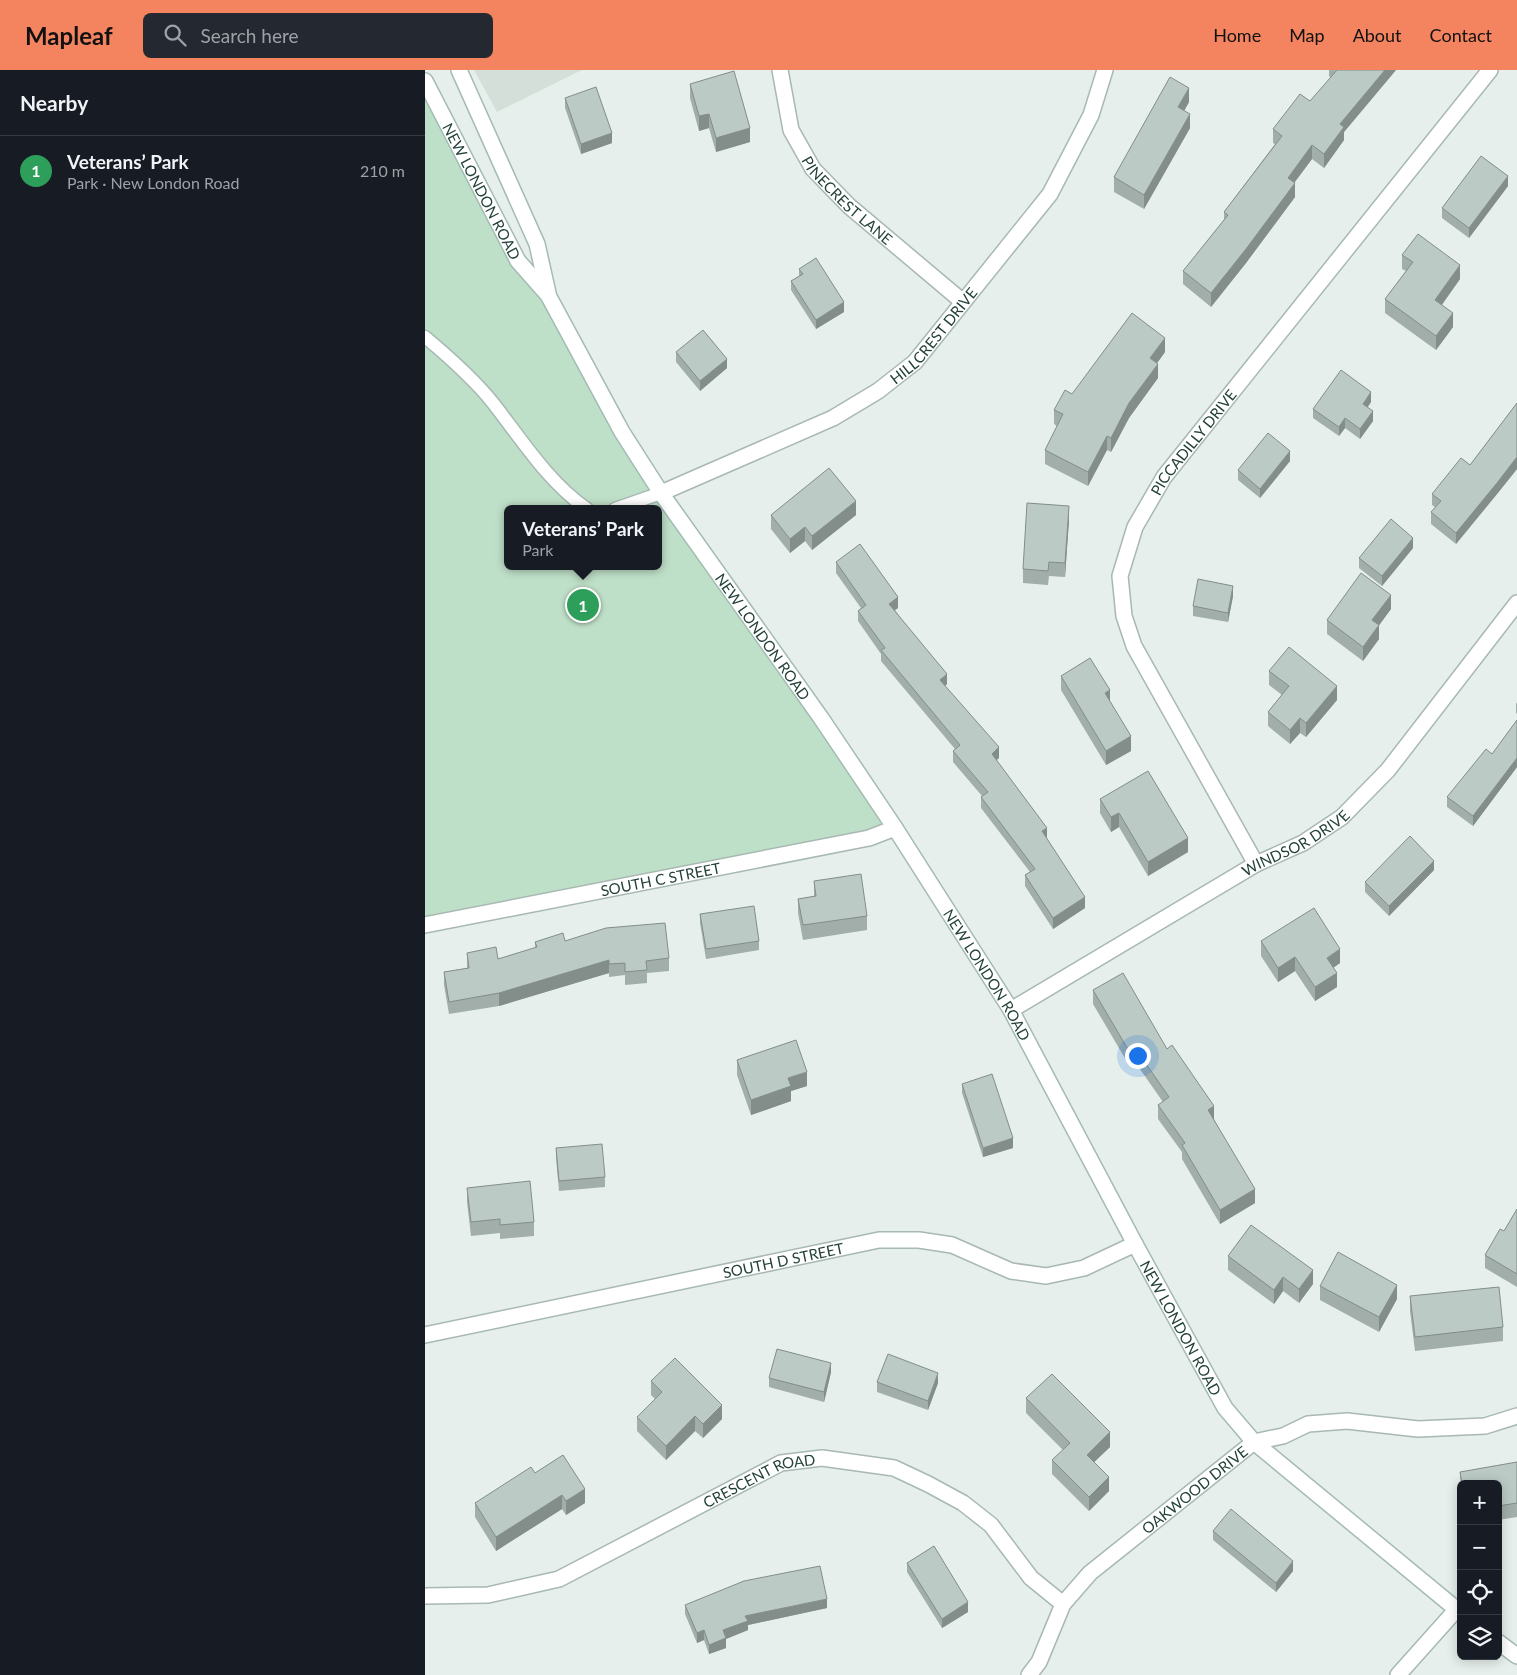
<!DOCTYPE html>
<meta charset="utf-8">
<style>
:root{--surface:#171b24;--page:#242831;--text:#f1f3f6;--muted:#9ea1a6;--line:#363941;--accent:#f4845f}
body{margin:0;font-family:Lato,sans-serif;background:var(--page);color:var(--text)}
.controls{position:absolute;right:15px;bottom:15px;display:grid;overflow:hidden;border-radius:8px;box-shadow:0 2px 12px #0003}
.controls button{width:45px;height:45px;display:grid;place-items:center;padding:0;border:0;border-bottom:1px solid var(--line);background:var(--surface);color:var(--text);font:25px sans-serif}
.you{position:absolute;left:712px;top:985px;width:18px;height:18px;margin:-12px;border:4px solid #fff;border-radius:50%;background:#1a73e8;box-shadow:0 0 0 8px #1a73e833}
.badge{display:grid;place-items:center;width:32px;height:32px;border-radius:50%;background:var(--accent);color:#fff;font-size:16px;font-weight:700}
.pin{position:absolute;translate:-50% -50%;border:2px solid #fff;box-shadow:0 1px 5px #0006}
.popup{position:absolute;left:79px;top:435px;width:158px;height:65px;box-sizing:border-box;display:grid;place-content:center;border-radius:8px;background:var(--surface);filter:drop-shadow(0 1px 4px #0005);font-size:16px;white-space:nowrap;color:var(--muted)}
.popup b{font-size:19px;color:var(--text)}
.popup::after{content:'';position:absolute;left:50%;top:100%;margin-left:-10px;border:10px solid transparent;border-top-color:var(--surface)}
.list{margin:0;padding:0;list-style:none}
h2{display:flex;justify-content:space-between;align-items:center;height:65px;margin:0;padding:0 20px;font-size:21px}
h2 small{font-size:16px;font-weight:400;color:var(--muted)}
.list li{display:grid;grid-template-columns:32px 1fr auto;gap:15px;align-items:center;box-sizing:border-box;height:70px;padding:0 20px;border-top:1px solid var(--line)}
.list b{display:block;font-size:19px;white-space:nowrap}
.list p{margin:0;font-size:16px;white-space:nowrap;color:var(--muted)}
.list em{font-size:16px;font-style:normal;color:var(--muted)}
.icon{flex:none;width:28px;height:28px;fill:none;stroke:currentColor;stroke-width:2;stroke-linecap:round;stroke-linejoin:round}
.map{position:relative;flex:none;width:1092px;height:1605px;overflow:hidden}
header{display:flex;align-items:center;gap:30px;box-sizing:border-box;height:70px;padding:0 25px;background:var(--accent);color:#111}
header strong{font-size:24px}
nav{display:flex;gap:28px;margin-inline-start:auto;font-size:18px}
.search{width:350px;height:45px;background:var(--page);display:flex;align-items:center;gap:12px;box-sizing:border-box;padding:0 18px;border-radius:8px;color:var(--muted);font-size:19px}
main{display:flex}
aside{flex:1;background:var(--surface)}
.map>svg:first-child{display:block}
.built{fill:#d4dfda}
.green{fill:#bfe0c8;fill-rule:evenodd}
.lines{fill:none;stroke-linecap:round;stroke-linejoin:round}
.lane-casing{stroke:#a8b8b2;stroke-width:15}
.street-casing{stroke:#a8b8b2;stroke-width:18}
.secondary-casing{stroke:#a4bbb3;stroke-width:18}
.lane{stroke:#fff;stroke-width:12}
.street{stroke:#fff;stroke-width:15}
.secondary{stroke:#fff;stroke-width:15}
.wall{fill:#a1aea9}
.shaded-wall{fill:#838d89}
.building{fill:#bbcac4;stroke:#838d89}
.labels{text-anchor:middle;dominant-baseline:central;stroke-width:4;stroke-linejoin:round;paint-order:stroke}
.street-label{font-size:15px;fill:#24423a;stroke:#f7fbf9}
</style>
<header>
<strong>Mapleaf</strong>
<div class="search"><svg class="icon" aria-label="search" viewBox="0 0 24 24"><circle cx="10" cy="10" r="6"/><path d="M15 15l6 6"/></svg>Search here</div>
<nav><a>Home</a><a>Map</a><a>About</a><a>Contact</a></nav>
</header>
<main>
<aside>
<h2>Nearby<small></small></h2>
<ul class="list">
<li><span class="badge" style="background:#2e9e5b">1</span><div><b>Veterans’ Park</b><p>Park · New London Road</p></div><em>210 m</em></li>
</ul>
</aside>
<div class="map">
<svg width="1092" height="1605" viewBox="0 0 1092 1605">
<rect width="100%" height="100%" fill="#e6efeb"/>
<path class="built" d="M 49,0 L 157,0 L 72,42 Z"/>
<path class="green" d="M 0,11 L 93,191 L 123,225 L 197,362 L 470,758 L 0,855 ZM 83,439 L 233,439 L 233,496 L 83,496 Z"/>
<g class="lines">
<defs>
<path id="lane" d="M 0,267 C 24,287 49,309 68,333 C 97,370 123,412 162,439
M 190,439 L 236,423"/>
<g id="street">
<path id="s1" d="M 355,0 L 366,60 L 388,99 L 424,136 L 538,232"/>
<path id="s2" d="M 236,423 L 408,348 L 453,321 L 490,292 L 625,124 L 666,45 L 680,0"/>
<path id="s3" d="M 831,794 L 709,576 L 699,546 L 695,506 L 710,457 L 739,407 L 1065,0"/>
<path id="s4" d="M 0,855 L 444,768 L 470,758"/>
<path id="s5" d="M 586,940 L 831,794 L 878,773 L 917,747 L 963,700 L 1092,533"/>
<path id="s6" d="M 0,1265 L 454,1170 L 494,1170 L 527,1175 L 586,1201 L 621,1206 L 659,1198 L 710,1174"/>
<path id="s7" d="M 0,1526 L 63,1525 L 134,1509 L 356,1393 L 397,1388 L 469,1398 L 503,1414 L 538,1433 L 566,1455 L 606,1508 L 638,1534"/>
<path id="s8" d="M 604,1605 L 614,1592 L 638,1534 L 665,1503 L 829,1372 L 858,1366 L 883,1354 L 922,1351 L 993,1359 L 1060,1356 L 1092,1346"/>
<path d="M 973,1605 L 1031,1540"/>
</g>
<g id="secondary">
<path d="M 34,0 L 112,174 L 123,223"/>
<path id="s9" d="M 0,11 L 93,191 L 123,225 L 197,362 L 236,423 L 396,648 L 470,758 L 586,940 L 710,1174 L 800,1338 L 829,1372 L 1036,1543"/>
<path d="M 1073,1572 L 1092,1586"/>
</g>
</defs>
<use href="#lane" class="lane-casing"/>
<use href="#street" class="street-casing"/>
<use href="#secondary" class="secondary-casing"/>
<use href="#lane" class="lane"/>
<use href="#street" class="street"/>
<use href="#secondary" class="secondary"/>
</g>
<path class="wall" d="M 904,0 L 971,0 L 919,62 L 919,70 L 899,98 L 887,89 L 869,113 L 870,127 L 821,193 L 786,237 L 758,214 L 758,201 L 799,150 L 799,142 L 850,74 L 848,73 L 848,59 L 885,31 L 906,8 L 904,6 Z
M 265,14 L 325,72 L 291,82 L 284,58 L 274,61 L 265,28 Z
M 140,28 L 187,73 L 156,84 L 140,38 Z
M 764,32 L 759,41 L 765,58 L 719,139 L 689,122 L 689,107 Z
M 1083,116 L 1044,168 L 1017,148 L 1017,138 Z
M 977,185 L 1035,209 L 1017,235 L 1028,257 L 1011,280 L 960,243 L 960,229 L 981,201 L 977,199 Z
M 374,199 L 419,242 L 391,259 L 366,220 L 366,211 L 374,206 Z
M 251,282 L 302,298 L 275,321 L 251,292 Z
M 740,282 L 732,293 L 733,308 L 704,348 L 686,382 L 682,380 L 663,416 L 620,394 L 620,380 L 632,356 L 629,354 L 629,340 L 647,324 Z
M 946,332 L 943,337 L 948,351 L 935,369 L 920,358 L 914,366 L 888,348 L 888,339 Z
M 1092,333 L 1092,399 L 1072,424 L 1031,474 L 1006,454 L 1006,442 L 1010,437 L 1007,435 L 1007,424 L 1045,395 Z
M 865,391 L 835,428 L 813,410 L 813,400 Z
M 346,445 L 431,445 L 387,480 L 380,471 L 365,483 L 346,459 Z
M 644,450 L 640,507 L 624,506 L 623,515 L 598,513 L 598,499 Z
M 988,478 L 957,516 L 934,498 L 934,488 Z
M 411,492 L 473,538 L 470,540 L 522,614 L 520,616 L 574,688 L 571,690 L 622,769 L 660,838 L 628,859 L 600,816 L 600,805 L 605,802 L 556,738 L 556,727 L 557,726 L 528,692 L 528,681 L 530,679 L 456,591 L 456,584 L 433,551 L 433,541 L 436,538 L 411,503 Z
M 808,526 L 803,552 L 768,546 L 768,536 Z
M 966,539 L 954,555 L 954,569 L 938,591 L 902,564 L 902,550 Z
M 844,601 L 912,630 L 881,667 L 875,663 L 865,674 L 843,656 L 843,642 L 857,625 L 844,615 Z
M 636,606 L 706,681 L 681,695 L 636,620 Z
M 1092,632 L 1092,644 L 1091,643 L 1091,634 Z
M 1092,650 L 1092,697 L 1048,756 L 1022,737 L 1022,727 L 1067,684 Z
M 675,729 L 763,782 L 723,806 L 694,757 L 686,762 L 675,743 Z
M 1009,800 L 964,846 L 940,822 L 940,812 Z
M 389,811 L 442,846 L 442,860 L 378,870 L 373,843 L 373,829 L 389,826 Z
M 275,844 L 334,871 L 334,880 L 281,889 L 275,853 Z
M 140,871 L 244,888 L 244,901 L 222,903 L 222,913 L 200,915 L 200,905 L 184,907 L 184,903 L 74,936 L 24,944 L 19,915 L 19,902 L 42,898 L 42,883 L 73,889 L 110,878 L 110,872 Z
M 836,871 L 915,893 L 908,898 L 912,917 L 890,931 L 870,901 L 853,912 L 836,886 Z
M 668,920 L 742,979 L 789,1049 L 830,1133 L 795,1154 L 757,1089 L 757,1082 L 733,1049 L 733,1035 L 738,1032 L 710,992 L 704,995 L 668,934 Z
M 312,990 L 382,1016 L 366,1021 L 366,1031 L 326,1045 L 312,1005 Z
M 537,1014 L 588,1078 L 558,1087 L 537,1023 Z
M 131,1078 L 180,1107 L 180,1117 L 134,1121 L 131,1088 Z
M 42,1118 L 109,1152 L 109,1166 L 75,1169 L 75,1163 L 46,1166 L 42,1132 Z
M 1092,1139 L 1092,1217 L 1060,1198 L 1060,1185 L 1079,1161 Z
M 803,1186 L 888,1214 L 874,1233 L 858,1221 L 849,1234 L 803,1200 Z
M 895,1216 L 972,1229 L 954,1262 L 895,1230 Z
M 985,1226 L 1078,1257 L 1078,1271 L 990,1281 L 985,1241 Z
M 406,1302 L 399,1332 L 344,1317 L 344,1308 Z
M 226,1311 L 297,1349 L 278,1368 L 270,1361 L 241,1390 L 212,1361 L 212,1347 L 230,1329 L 226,1325 Z
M 452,1312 L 513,1313 L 503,1340 L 452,1322 Z
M 601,1328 L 685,1377 L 669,1392 L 684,1421 L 664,1441 L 627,1404 L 627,1390 L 638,1380 L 601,1343 Z
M 1092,1392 L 1092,1447 L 1073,1450 L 1073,1414 L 1036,1414 L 1036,1419 L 1035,1402 Z
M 110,1403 L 160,1433 L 141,1445 L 137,1439 L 71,1481 L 50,1447 L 50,1433 Z
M 788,1461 L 868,1501 L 851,1522 L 788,1470 Z
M 482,1493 L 543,1542 L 517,1558 L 482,1502 Z
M 260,1535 L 402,1538 L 323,1555 L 323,1560 L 301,1569 L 301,1578 L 284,1584 L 279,1570 L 272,1573 L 260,1544 Z"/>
<path class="shaded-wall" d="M 960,0 L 971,0 L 919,62 L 919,70 L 899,98 L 899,84 L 915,54 Z
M 764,18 L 764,32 L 753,52 L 753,37 Z
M 284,44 L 284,58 L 274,61 L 274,46 Z
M 765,44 L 765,58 L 719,139 L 719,125 Z
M 325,58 L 325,72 L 291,82 L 291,68 Z
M 187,63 L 187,73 L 156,84 L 156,74 Z
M 887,75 L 887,89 L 863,121 L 863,108 Z
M 1083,106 L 1083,116 L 1044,168 L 1044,158 Z
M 870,113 L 870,127 L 821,193 L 786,237 L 786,223 Z
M 1035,195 L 1035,209 L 1010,244 L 1010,230 Z
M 419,232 L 419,242 L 391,259 L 391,250 Z
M 1028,243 L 1028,257 L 1011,280 L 1011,266 Z
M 740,268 L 740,282 L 725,303 L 725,288 Z
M 302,289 L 302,298 L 275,321 L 275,311 Z
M 733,294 L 733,308 L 704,348 L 686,382 L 686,368 L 704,333 Z
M 946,322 L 946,332 L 938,343 L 938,334 Z
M 948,341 L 948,351 L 935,369 L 935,359 Z
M 920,348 L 920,358 L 914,366 L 914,357 Z
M 682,366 L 682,380 L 663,416 L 663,402 Z
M 865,381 L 865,391 L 835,428 L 835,419 Z
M 1092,387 L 1092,399 L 1072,424 L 1031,474 L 1031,463 Z
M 431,431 L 431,445 L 387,480 L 387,466 Z
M 644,436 L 644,450 L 640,507 L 640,493 Z
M 380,457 L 380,471 L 365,483 L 365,469 Z
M 988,468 L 988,478 L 957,516 L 957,506 Z
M 808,516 L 808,526 L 803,552 L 803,543 Z
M 966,525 L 966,539 L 947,565 L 947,550 Z
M 473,527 L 473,538 L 464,544 L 464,534 Z
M 954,555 L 954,569 L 938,591 L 938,577 Z
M 522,604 L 522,614 L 515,620 L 515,610 Z
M 912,616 L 912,630 L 881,667 L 881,653 Z
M 685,620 L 685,634 L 680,623 Z
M 875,648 L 875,663 L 865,674 L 865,660 Z
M 706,666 L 706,681 L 681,695 L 681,681 Z
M 574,677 L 574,688 L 567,694 L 567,684 Z
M 1092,688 L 1092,697 L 1048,756 L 1048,746 Z
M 694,743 L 694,757 L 686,762 L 686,747 Z
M 622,758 L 622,769 L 617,761 Z
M 763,768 L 763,782 L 723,806 L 723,792 Z
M 1009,791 L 1009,800 L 964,846 L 964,836 Z
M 660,827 L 660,838 L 628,859 L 628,848 Z
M 915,879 L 915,893 L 902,902 L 902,888 Z
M 870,887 L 870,901 L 853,912 L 853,898 Z
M 184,890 L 184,903 L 74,936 L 74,923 Z
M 912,903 L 912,917 L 890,931 L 890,917 Z
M 710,978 L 710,992 L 704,995 L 704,981 Z
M 382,1002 L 382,1016 L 366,1021 L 366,1031 L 326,1045 L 326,1030 L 363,1008 Z
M 789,1036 L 789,1050 L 783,1040 Z
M 588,1068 L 588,1078 L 558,1087 L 558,1078 Z
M 830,1119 L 830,1133 L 795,1154 L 795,1140 Z
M 888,1200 L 888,1214 L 874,1233 L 874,1219 Z
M 858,1207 L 858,1221 L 849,1234 L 849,1220 Z
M 972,1215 L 972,1229 L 954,1262 L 954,1247 Z
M 406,1293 L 406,1302 L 399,1332 L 399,1322 Z
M 513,1303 L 513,1313 L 503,1340 L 503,1331 Z
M 297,1335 L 297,1349 L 278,1368 L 278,1354 Z
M 270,1346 L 270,1361 L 241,1390 L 241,1376 Z
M 685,1362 L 685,1377 L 662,1399 L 662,1385 Z
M 684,1407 L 684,1421 L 664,1441 L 664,1427 Z
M 160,1419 L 160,1433 L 141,1445 L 141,1431 Z
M 137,1425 L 137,1439 L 71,1481 L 71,1467 Z
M 868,1491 L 868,1501 L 851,1522 L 851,1513 Z
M 402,1529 L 402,1538 L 323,1555 L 323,1560 L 301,1569 L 301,1578 L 284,1584 L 284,1575 L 298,1560 L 320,1546 Z
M 543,1532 L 543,1542 L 517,1558 L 517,1549 Z
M 279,1560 L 279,1570 L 272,1573 L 272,1563 Z"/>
<path class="building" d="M 912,0 L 960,0 L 915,54 L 919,57 L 899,84 L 887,75 L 863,108 L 870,113 L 821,179 L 786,223 L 758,201 L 803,145 L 799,142 L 857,66 L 848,59 L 875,24 L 885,31 Z
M 309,1 L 325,58 L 291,68 L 284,44 L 274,46 L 265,14 Z
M 745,7 L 764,18 L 753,37 L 765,44 L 719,125 L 689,107 Z
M 171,17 L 187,63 L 156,74 L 140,28 Z
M 1056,86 L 1083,106 L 1044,158 L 1017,138 Z
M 993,164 L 1035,195 L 1010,230 L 1028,243 L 1011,266 L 960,229 L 988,192 L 977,185 Z
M 391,188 L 419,232 L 391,250 L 366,211 L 378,204 L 374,199 Z
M 707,243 L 740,268 L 725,288 L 733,294 L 704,333 L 686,368 L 682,366 L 663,402 L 620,380 L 638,344 L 629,340 L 640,320 L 647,324 Z
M 278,260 L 302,289 L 275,311 L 251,282 Z
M 916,300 L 946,322 L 938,334 L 948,341 L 935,359 L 920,348 L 914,357 L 888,339 Z
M 1092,333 L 1092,387 L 1072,413 L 1031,463 L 1006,442 L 1016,431 L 1007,424 L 1036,388 L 1045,395 Z
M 843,363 L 865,381 L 835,419 L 813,400 Z
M 404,398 L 431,431 L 387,466 L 380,457 L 365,469 L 346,445 Z
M 602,433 L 644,436 L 640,493 L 624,492 L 623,501 L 598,499 Z
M 966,449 L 988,468 L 957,506 L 934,488 Z
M 435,474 L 473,527 L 464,534 L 522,604 L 515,610 L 574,677 L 567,684 L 622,758 L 617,761 L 660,827 L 628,848 L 600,805 L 610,799 L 556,727 L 563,722 L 528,681 L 535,675 L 456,580 L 460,578 L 433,541 L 441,535 L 411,492 Z
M 936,503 L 966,525 L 947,550 L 954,555 L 938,577 L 902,550 Z
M 773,509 L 808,516 L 803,543 L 768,536 Z
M 864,577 L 912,616 L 881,653 L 875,648 L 865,660 L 843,642 L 864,616 L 844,601 Z
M 665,588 L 685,620 L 680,623 L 706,666 L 681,681 L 636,606 Z
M 1092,650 L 1092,688 L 1048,746 L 1022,727 L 1061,679 L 1067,684 Z
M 723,701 L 763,768 L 723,792 L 694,743 L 686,747 L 675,729 Z
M 985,766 L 1009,791 L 964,836 L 940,812 Z
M 436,804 L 442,846 L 378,855 L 373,829 L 391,826 L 389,811 Z
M 329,836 L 334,871 L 281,879 L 275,844 Z
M 889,838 L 915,879 L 902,888 L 912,903 L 890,917 L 870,887 L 853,898 L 836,871 Z
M 240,853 L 244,888 L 221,891 L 222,900 L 200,902 L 200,893 L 184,894 L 184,890 L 74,923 L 24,932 L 19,902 L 44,898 L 42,883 L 71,877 L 73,889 L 112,877 L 110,872 L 138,863 L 140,871 L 181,858 Z
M 698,903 L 742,979 L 747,975 L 789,1036 L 783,1040 L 830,1119 L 795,1140 L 757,1075 L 760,1073 L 733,1035 L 744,1027 L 710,978 L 704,981 L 668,920 Z
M 371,970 L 382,1002 L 363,1008 L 366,1016 L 326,1030 L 312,990 Z
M 567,1004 L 588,1068 L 558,1078 L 537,1014 Z
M 177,1074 L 180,1107 L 134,1111 L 131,1078 Z
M 105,1111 L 109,1152 L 75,1155 L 75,1149 L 46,1152 L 42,1118 Z
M 1092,1139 L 1092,1204 L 1060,1185 L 1075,1159 L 1079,1161 Z
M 826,1155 L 888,1200 L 874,1219 L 858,1207 L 849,1220 L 803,1186 Z
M 913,1182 L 972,1215 L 954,1247 L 895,1216 Z
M 1074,1217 L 1078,1257 L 990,1267 L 985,1226 Z
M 352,1279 L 406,1293 L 399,1322 L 344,1308 Z
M 463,1284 L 513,1303 L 503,1331 L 452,1312 Z
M 250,1288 L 297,1335 L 278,1354 L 270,1346 L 241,1376 L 212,1347 L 237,1322 L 226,1311 Z
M 627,1304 L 685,1362 L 662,1385 L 684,1407 L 664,1427 L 627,1390 L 645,1373 L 601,1328 Z
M 138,1385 L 160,1419 L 141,1431 L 137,1425 L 71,1467 L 50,1433 L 106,1397 L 110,1403 Z
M 1092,1392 L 1092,1433 L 1073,1436 L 1073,1414 L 1037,1414 L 1035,1402 Z
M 806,1439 L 868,1491 L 851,1513 L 788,1461 Z
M 509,1476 L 543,1532 L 517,1549 L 482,1493 Z
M 395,1496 L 402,1529 L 320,1546 L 323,1551 L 298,1560 L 301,1568 L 284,1575 L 279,1560 L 272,1563 L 260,1535 L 319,1511 Z"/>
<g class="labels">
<g class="street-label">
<text stroke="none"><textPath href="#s9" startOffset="124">NEW LONDON ROAD</textPath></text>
<text stroke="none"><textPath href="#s1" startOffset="152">PINECREST LANE</textPath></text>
<text stroke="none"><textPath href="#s2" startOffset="319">HILLCREST DRIVE</textPath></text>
<text stroke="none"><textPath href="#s3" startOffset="476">PICCADILLY DRIVE</textPath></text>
<text stroke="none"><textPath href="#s9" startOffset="652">NEW LONDON ROAD</textPath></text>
<text stroke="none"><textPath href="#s5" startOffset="330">WINDSOR DRIVE</textPath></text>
<text stroke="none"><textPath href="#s4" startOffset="240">SOUTH C STREET</textPath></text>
<text stroke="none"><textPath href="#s9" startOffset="1058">NEW LONDON ROAD</textPath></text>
<text stroke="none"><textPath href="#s6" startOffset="366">SOUTH D STREET</textPath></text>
<text stroke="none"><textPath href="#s9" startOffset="1461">NEW LONDON ROAD</textPath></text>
<text stroke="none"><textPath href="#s7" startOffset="360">CRESCENT ROAD</textPath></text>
<text stroke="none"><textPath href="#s8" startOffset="254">OAKWOOD DRIVE</textPath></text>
</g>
</g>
</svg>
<div class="controls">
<button>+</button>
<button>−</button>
<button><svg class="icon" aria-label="locate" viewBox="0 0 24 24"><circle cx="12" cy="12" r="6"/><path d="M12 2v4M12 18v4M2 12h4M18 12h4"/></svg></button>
<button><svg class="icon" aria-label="layers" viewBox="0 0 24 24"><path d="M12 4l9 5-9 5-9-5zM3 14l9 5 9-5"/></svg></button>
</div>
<div class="you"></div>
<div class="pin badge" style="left:158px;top:535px;background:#2e9e5b">1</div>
<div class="popup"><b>Veterans’ Park</b>Park</div>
</div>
</main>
